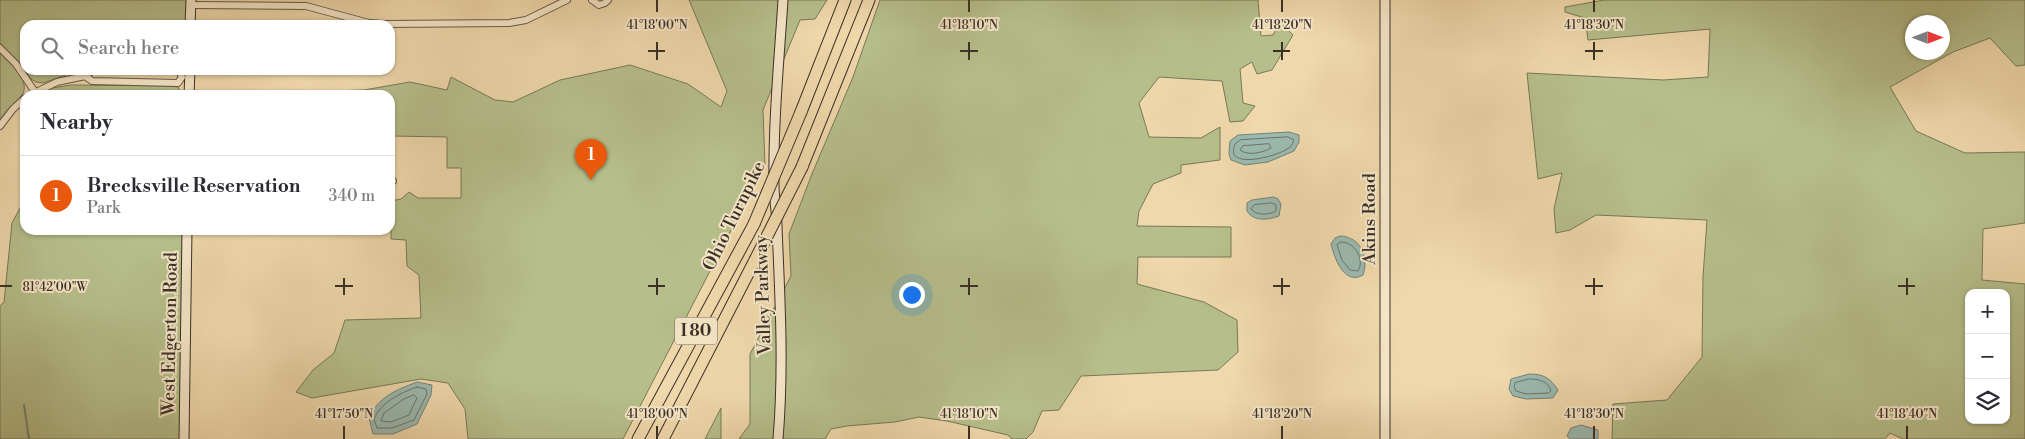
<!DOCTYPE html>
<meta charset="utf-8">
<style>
:root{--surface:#fff;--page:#f7f7f7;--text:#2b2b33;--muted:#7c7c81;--line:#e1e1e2;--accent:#ea580c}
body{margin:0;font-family:"Libre Bodoni",serif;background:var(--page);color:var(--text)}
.controls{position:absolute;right:15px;bottom:15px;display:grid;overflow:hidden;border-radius:10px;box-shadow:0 1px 4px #0004}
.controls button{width:45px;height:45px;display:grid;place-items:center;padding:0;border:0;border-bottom:1px solid var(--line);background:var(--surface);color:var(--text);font:25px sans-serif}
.compass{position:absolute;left:1905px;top:15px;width:45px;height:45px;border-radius:50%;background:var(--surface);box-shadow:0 1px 4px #0004;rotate:90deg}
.you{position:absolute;left:911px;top:294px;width:18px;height:18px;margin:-12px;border:4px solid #fff;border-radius:50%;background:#1a73e8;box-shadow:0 0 0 8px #1a73e833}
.badge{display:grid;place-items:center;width:32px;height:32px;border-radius:50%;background:var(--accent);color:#fff;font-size:16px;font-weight:700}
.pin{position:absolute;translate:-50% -41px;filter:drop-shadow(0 1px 2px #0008)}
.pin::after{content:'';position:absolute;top:26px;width:18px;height:15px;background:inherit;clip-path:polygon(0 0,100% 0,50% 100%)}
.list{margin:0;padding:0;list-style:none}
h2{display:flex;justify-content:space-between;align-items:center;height:65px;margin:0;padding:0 20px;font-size:21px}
h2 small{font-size:16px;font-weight:400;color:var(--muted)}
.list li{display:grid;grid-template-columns:32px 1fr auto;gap:15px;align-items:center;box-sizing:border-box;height:80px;padding:0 20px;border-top:1px solid var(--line)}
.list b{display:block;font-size:19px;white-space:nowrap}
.list p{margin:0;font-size:16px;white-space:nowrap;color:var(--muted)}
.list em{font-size:16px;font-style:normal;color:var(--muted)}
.icon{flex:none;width:28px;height:28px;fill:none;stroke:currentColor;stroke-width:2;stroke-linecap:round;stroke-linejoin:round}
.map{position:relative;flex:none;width:2025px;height:439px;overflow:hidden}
.search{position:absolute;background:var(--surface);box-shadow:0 1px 4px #0004;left:20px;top:20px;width:375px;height:55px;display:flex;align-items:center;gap:12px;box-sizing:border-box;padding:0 18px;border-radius:15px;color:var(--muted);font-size:19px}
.panel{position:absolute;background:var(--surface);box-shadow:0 1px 4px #0004;left:20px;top:90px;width:375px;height:145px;border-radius:15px}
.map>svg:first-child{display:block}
.green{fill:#b6bf8b;stroke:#787859;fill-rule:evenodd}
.water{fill:#9bb9af;stroke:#758279}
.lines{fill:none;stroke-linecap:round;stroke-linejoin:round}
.shore{stroke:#6b746b;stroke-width:1}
.stream{stroke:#758279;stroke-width:2}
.street-casing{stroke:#685a48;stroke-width:8}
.secondary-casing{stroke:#3b3027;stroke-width:11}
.highway-casing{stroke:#3b3027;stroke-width:13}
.street{stroke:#f5e6c8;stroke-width:6}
.secondary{stroke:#f5e6c8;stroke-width:9}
.highway{stroke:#efd8ab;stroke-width:11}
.highway-bridge-casing{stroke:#3b3027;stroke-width:13;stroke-linecap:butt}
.highway-bridge{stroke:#efd8ab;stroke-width:11}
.ticks{fill:none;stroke:#3b3027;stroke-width:2}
.labels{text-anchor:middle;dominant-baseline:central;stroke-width:4;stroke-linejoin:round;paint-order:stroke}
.shield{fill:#f5e6c8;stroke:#736757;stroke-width:1}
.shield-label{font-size:16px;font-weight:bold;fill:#3b3027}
.street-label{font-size:18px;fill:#3b3027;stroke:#f5e6c8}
.ticks-label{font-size:12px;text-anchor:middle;fill:#3b3027;stroke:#f5e6c8;stroke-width:4;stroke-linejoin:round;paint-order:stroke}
</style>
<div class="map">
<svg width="2025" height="439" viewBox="0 0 2025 439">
<rect width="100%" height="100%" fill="#efd8ab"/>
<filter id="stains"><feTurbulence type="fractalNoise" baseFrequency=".004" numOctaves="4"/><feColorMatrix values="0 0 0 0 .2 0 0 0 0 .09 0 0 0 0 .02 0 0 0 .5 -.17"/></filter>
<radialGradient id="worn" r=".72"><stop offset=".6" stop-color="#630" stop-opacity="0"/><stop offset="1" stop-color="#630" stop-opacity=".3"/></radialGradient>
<path class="green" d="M 0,0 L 188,0 L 188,25 L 25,25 L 25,70 L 80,70 L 43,83 L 36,82 L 31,79 L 22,66 L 0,43 Z
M 689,0 L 827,0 L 815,19 L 800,20 L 763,110 L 765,165 L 623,439 L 468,439 L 465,409 L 448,383 L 421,379 L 312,398 L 296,392 L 313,370 L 334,353 L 345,320 L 421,318 L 419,275 L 407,266 L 406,240 L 391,239 L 391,201 L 401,199 L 409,192 L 418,198 L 461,198 L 461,168 L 447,168 L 447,137 L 391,136 L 390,95 L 330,95 L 329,91 L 364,90 L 410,82 L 447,90 L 451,77 L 495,100 L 513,102 L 560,80 L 630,65 L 688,84 L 721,107 L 727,91 Z
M 880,0 L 1258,0 L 1261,36 L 1273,35 L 1280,22 L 1293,35 L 1272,70 L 1257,74 L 1252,62 L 1240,69 L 1243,103 L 1255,106 L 1243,121 L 1230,122 L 1222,81 L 1159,77 L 1139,103 L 1149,137 L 1201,138 L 1220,127 L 1220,160 L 1181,165 L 1181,173 L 1153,184 L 1139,211 L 1137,226 L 1231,227 L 1231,257 L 1138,257 L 1137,284 L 1204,302 L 1237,320 L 1238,352 L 1218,370 L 1081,376 L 1059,410 L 1042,411 L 1033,432 L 1026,439 L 1012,439 L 1008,435 L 947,421 L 919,417 L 895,422 L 847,426 L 831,429 L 825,439 L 739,439 L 750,424 L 750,354 L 791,276 L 789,234 L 812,174 L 853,77 Z
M 1604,0 L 2025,0 L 2025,65 L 2016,66 L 1990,38 L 1953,52 L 1890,87 L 1916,131 L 1965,153 L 2025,152 L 2025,223 L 1983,229 L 1982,280 L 2025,284 L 2025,439 L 1903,439 L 1890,433 L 1885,439 L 1612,439 L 1613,404 L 1667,400 L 1702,357 L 1703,277 L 1707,220 L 1596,215 L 1570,230 L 1556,233 L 1554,209 L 1562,173 L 1538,179 L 1527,73 L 1663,80 L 1708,77 L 1710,29 L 1588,40 L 1585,18 L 1565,12 L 1565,7 ZM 1912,22 L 1942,22 L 1942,52 L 1912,52 ZM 1969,293 L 2006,293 L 2006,420 L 1969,420 Z
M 0,53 C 9,61 33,83 21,96 C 14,104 6,110 0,120 Z
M 71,85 L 170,86 L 178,87 L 182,95 L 44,95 L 42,92 L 52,88 Z
M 25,199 L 25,230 L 184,230 L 181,439 L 0,439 L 0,306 L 4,302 L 12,223 Z
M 721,408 L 721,439 L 705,439 Z"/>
<path class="water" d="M 1289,132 L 1299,135 L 1299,142 L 1294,151 L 1268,162 L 1245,165 L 1231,160 L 1229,154 L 1230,141 L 1238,135 Z
M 1274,197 L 1278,199 L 1281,204 L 1279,216 C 1268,220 1254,222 1247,211 L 1247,203 L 1252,200 Z
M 1340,236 C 1361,237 1369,257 1363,275 C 1344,286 1334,257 1331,244 L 1335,238 Z
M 1529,374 C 1544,374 1550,378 1558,390 L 1553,398 L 1526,399 L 1513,396 L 1509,389 L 1511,379 Z
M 417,382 L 432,385 L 431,395 L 417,424 L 393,434 L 373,434 L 369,418 C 378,397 396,390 417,382 Z
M 1581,425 L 1598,430 L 1598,439 L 1570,439 L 1567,436 L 1571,428 Z"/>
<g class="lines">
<path class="shore" d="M 1288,137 L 1294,140 C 1293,142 1292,146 1290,147 C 1281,155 1244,165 1235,156 C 1232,153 1234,147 1235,144 L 1240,140 Z
M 1269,144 L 1271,148 C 1262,153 1248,156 1240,150 L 1243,146 Z
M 1272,203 L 1276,205 L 1276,211 C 1269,215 1257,216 1251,209 L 1254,205 Z
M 1341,242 C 1355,242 1365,259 1358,271 L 1350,270 L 1342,260 L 1337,245 Z
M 1529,379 C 1539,379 1548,381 1551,391 L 1549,393 L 1526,394 L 1516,391 L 1514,387 L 1515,383 Z
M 417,387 L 426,389 L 427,394 L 414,420 L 392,428 L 377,428 L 374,419 C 381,402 400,393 417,387 Z
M 414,395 L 417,398 L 409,415 L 391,422 L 381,421 L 384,413 L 404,399 Z"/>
<path class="stream" d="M 24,405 L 29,439"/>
<defs>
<path id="street" d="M 592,0 L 599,5 L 605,3 L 608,0
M 190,5 L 306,6 L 369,23 L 384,24 L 509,23 L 526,20 L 567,0
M 0,48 L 16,64 L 35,92
M 100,70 L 179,71 L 182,77 L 178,83 L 92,81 L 85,76 L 92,71 Z
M 30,95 L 57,82 L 85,76
M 0,126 L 13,109 L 25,98
M 390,181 L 393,181"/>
<path id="secondary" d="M 190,25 L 191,0
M 189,95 L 190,70
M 184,439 L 187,230
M 778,439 C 784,368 780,298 777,227 C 777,213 774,199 774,185 C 773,123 779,62 783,0
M 1385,439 L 1385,0"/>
<path id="highway" d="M 801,112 L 845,0
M 802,167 L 869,0
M 638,439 L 754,224
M 663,439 L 755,260"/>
</defs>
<use href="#street" class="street-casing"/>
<use href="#secondary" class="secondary-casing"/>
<use href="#highway" class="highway-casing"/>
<use href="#street" class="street"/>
<use href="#secondary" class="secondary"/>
<use href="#highway" class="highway"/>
<defs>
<path id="highway-bridge" d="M 754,224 L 801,112
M 755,260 L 802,167"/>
</defs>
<use href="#highway-bridge" class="highway-bridge-casing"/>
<use href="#highway-bridge" class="highway-bridge"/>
</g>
<path class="ticks" d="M 657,0 L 657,12M 969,0 L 969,12M 1282,0 L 1282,12M 1594,0 L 1594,12M 657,42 L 657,60M 969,42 L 969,60M 1282,42 L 1282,60M 1594,42 L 1594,60M 648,51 L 665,51M 960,51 L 978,51M 1273,51 L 1290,51M 1585,51 L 1603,51M 344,278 L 344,295M 657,278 L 657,295M 969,278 L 969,295M 1282,278 L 1282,295M 1594,278 L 1594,295M 1907,278 L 1907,295M 0,286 L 12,286M 335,286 L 353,286M 648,286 L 665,286M 960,286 L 978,286M 1273,286 L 1290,286M 1585,286 L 1603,286M 1898,286 L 1915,286M 344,426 L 344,439M 657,426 L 657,439M 969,426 L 969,439M 1282,426 L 1282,439M 1594,426 L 1594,439M 1907,426 L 1907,439"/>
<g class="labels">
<rect class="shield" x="675" y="317.5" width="42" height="27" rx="4"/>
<g class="shield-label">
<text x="696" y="331">I 80</text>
</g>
<g class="street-label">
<text transform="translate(734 216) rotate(-64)">Ohio Turnpike</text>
<text transform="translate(1369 219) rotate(-90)">Akins Road</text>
<text transform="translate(763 295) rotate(-92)">Valley Parkway</text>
<text transform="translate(170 334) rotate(-89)">West Edgerton Road</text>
</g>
</g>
<g class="ticks-label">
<text x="657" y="29">41°18'00"N</text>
<text x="969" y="29">41°18'10"N</text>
<text x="1282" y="29">41°18'20"N</text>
<text x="1594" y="29">41°18'30"N</text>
<text x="55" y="291">81°42'00"W</text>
<text x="344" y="418">41°17'50"N</text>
<text x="657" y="418">41°18'00"N</text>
<text x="969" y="418">41°18'10"N</text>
<text x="1282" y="418">41°18'20"N</text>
<text x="1594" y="418">41°18'30"N</text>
<text x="1907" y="418">41°18'40"N</text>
</g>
<rect width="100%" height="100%" filter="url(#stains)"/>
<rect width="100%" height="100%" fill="url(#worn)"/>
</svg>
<div class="controls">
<button>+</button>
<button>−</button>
<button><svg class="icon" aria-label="layers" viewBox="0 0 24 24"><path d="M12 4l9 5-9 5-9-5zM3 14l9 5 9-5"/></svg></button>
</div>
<svg class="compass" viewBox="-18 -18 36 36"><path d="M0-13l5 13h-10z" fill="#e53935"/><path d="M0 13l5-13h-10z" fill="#7c7c81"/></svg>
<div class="you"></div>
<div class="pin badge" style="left:591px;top:180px">1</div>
<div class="search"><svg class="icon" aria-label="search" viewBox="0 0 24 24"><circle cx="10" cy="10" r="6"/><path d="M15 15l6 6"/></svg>Search here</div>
<section class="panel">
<h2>Nearby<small></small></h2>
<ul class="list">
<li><span class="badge">1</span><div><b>Brecksville Reservation</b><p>Park</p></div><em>340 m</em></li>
</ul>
</section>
</div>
